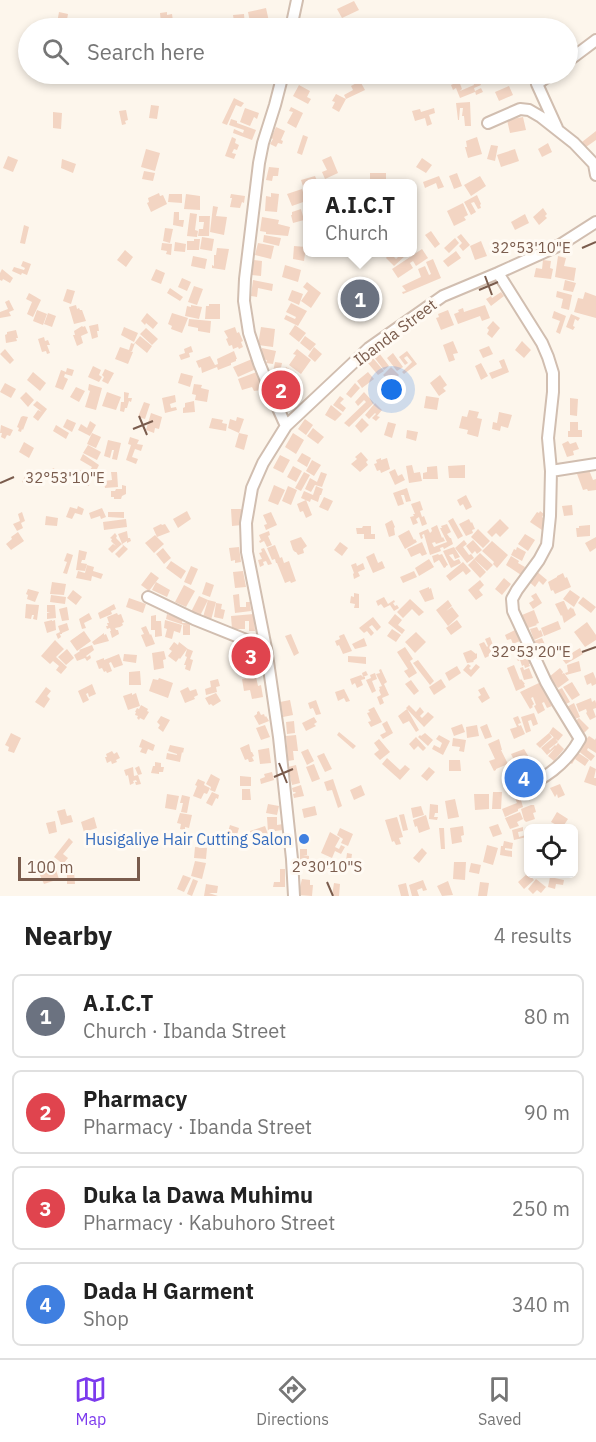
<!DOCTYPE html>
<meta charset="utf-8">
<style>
:root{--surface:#fff;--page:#f6f6f6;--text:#222;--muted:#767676;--line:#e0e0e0;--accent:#7c3aed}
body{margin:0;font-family:"IBM Plex Sans",sans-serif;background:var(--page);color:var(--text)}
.controls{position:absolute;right:18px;bottom:18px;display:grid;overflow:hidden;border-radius:9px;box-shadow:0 3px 9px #0003}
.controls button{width:54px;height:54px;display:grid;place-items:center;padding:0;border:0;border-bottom:2px solid var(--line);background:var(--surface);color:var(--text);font:30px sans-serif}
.scale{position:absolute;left:18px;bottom:15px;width:122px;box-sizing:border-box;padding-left:6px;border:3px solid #7a5c4d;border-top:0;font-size:16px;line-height:21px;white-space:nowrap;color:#7a5c4d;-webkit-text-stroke:4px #fffaf3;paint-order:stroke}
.you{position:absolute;left:392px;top:390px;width:21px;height:21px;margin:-15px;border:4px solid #fff;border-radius:50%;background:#1a73e8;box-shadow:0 0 0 9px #1a73e833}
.badge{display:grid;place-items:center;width:39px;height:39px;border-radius:50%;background:var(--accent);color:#fff;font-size:20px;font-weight:700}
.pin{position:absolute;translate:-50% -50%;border:3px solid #fff;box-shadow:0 2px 6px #0006}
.popup{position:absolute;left:303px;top:179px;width:114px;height:78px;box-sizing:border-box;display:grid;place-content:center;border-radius:9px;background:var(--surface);filter:drop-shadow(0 2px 4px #0005);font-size:20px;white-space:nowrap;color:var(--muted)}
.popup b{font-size:22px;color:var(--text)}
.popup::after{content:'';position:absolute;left:50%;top:100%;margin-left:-12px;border:12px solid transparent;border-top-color:var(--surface)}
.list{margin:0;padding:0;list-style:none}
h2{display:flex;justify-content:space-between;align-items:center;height:78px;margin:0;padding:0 24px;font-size:26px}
h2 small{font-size:20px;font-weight:400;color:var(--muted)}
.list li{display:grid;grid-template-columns:39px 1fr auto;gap:18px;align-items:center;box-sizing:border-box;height:84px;margin:0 12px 12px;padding:0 12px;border:2px solid var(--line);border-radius:9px}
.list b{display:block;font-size:22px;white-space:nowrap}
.list p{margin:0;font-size:20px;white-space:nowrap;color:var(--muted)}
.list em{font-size:20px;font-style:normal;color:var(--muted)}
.icon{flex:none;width:33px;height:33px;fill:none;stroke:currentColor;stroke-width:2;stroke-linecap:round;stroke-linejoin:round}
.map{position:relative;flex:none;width:596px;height:896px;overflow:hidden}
.search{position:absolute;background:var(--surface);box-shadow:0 3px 9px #0003;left:18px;right:18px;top:18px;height:66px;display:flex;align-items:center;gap:15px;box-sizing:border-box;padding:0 21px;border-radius:33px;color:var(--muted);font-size:22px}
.sheet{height:462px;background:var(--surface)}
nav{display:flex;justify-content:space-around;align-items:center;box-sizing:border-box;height:84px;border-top:2px solid var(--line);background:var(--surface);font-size:16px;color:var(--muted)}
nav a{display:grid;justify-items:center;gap:3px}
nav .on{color:var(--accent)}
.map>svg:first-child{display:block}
.building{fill:#f3d5c3}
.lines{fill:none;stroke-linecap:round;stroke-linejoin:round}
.minor-casing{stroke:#d1beb0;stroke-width:14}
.minor{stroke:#fff;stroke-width:10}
.ticks{fill:none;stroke:#7a5c4d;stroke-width:2}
.shop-dot{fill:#3f7fe0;stroke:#fffaf3;stroke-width:2}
.labels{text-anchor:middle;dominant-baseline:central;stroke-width:6;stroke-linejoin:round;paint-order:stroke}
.street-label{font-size:16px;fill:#7a5c4d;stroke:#fffaf3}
.shop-label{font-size:16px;fill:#366cbe;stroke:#fffaf3;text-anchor:end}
.ticks-label{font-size:15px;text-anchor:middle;fill:#7a5c4d;stroke:#fffaf3;stroke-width:6;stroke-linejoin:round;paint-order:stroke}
</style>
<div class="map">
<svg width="596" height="896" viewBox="0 0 596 896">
<rect width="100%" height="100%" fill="#fdf6ec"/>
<path class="building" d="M 354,1 L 359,10 L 342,18 L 337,9 Z
M 266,8 L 270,26 L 256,28 L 254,21 L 250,22 L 248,12 Z
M 59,12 L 68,14 L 66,25 L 57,23 Z
M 167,12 L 167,15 L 172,14 L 173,21 L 161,23 L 160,13 Z
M 244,14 L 245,27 L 235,28 L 233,15 Z
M 479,79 L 481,85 L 474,88 L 475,91 L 481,88 L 483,92 L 476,95 L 475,91 L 475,92 L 460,98 L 456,88 L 453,90 L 451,85 L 459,81 L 462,89 L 460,91 L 474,85 L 473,82 Z
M 360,81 L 365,90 L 346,99 L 344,95 L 353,90 L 351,86 Z
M 299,85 L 310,91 L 307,97 L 311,99 L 308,104 L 293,96 Z
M 509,86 L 513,95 L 499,101 L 495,92 Z
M 336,94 L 346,99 L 339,112 L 332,108 L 335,102 L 332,101 Z
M 234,98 L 244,103 L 241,107 L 236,105 L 227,125 L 222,123 Z
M 470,102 L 471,126 L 465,126 L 464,116 L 462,116 L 463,108 L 460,108 L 459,120 L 458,120 L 456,103 Z
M 151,105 L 159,106 L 157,119 L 149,118 Z
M 291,107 L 303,113 L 296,128 L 287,123 L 293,112 L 289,111 Z
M 245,108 L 259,113 L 257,119 L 254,117 L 250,126 L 240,122 Z
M 434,108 L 435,113 L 429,115 L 432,124 L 427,126 L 425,118 L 415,121 L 412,111 L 420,109 L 421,112 Z
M 126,110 L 128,120 L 125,121 L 126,124 L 122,125 L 119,111 Z
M 53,112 L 62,113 L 61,129 L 53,128 Z
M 523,117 L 526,130 L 510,133 L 507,120 Z
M 231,119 L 237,121 L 237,123 L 256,130 L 252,140 L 233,133 L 234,129 L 243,133 L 244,130 L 229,125 Z
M 276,127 L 285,131 L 281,140 L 283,141 L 282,144 L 278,143 L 276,147 L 270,144 L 273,139 L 271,138 Z
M 596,131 L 596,140 L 586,147 L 582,142 Z
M 303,135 L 308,137 L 302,155 L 297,153 Z
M 232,137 L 236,139 L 235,143 L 239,145 L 237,150 L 234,149 L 232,153 L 236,154 L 234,159 L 225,156 Z
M 477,137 L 482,154 L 468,158 L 465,147 L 467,147 L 466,141 Z
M 548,143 L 552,152 L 542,157 L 538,149 Z
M 491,145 L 498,146 L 495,161 L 487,159 Z
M 146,149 L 160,153 L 155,171 L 141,167 Z
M 515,149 L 519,161 L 501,167 L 497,155 Z
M 8,156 L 18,160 L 13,172 L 3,168 Z
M 331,156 L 338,173 L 325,179 L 322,172 L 327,170 L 322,160 Z
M 422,158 L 432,165 L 426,173 L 416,167 Z
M 62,159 L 76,164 L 73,173 L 61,168 Z
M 269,167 L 279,168 L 278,176 L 273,176 L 272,181 L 266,180 Z
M 144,171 L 155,173 L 153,181 L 142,179 Z
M 370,173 L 386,173 L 386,183 L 370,183 Z
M 457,173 L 462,186 L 454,189 L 449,176 Z
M 315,176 L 318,183 L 308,183 L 307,199 L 301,180 Z
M 439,176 L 444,187 L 438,189 L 436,183 L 425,188 L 423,182 Z
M 480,176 L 486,186 L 471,196 L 464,185 Z
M 302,189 L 306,201 L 292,206 L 287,194 Z
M 159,193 L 160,196 L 163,195 L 167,204 L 151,212 L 147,203 L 149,202 L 148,198 Z
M 271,193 L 279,194 L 277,212 L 265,211 L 266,196 L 271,197 Z
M 169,194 L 182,194 L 182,203 L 168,202 Z
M 186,194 L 200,196 L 200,210 L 184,209 Z
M 231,194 L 245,196 L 244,203 L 242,202 L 240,208 L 230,207 L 232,198 L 230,198 Z
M 477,195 L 481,204 L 480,205 L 481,208 L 478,209 L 474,202 L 471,203 L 476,212 L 471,215 L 464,202 Z
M 463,203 L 468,215 L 464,217 L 466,220 L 454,226 L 447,211 Z
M 213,206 L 218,207 L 216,216 L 227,217 L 224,235 L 210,232 Z
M 543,208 L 547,214 L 545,216 L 547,218 L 539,225 L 533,217 Z
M 301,209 L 304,220 L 293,223 L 291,215 L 292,215 L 292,212 Z
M 174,212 L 179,212 L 179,220 L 184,220 L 183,227 L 173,225 Z
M 190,213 L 197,214 L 195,230 L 198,231 L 197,237 L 187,236 Z
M 525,214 L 529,223 L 515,230 L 511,222 Z
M 199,216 L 210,216 L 209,236 L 198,236 L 199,229 L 203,229 L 204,222 L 199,222 Z
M 262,217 L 279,220 L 278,224 L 290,227 L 288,236 L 266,234 L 266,232 L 260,231 Z
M 24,225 L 29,227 L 25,244 L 20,243 Z
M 165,228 L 173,229 L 170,243 L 163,241 Z
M 431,231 L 440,244 L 435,248 L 425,235 Z
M 461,234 L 470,245 L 463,251 L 459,246 L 462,243 L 457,237 Z
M 264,235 L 281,238 L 279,246 L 263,242 Z
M 202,237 L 214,239 L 212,251 L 200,249 Z
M 455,238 L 459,243 L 449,253 L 444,248 Z
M 194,239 L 200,239 L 199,250 L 187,250 L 187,241 L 194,241 Z
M 481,241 L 487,256 L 475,260 L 470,246 Z
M 175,242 L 186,244 L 185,252 L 174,251 Z
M 162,243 L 172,244 L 171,255 L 166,254 L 167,251 L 161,250 Z
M 258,243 L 274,246 L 271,259 L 255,255 Z
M 294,246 L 306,247 L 304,261 L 293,259 Z
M 217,248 L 229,249 L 225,270 L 212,268 L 212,265 L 214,266 L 214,255 L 216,255 Z
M 422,249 L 428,258 L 416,266 L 413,261 L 410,263 L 413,268 L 398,278 L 392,269 Z
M 125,250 L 133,257 L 126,267 L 117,260 Z
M 456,251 L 461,258 L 448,267 L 443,261 Z
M 391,252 L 399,252 L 394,257 L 396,259 L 402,253 L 405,256 L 394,266 L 386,258 Z
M 193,256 L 207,259 L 205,269 L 191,266 Z
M 558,256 L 566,258 L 564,266 L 576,268 L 574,281 L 555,277 Z
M 433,259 L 441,278 L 403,294 L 402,292 L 406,291 L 402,286 L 421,277 L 418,269 L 425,266 L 429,275 L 431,274 L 426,262 Z
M 253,260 L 262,261 L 261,276 L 252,275 Z
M 543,260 L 551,261 L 550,268 L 553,269 L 551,279 L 534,277 L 536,268 L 542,269 Z
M 23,261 L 31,264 L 27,275 L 22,273 L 21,275 L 12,271 L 14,267 L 24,270 L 25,268 L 21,266 Z
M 285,265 L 301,270 L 298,282 L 282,277 Z
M 2,269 L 13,278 L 10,283 L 3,279 L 2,281 L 0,280 L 0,273 Z
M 156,269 L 165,273 L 161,284 L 151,280 Z
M 182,278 L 191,282 L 187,291 L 178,287 Z
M 253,280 L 273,284 L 272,291 L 258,288 L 257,297 L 251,296 Z
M 565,280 L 576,283 L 573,292 L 563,290 Z
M 307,282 L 321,293 L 311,308 L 301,301 L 308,291 L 303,287 Z
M 194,286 L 203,289 L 197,305 L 188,302 Z
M 170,288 L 183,297 L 180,301 L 167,293 Z
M 67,289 L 75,291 L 71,304 L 63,301 Z
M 292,290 L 303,294 L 299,305 L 288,300 Z
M 344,291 L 375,294 L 374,304 L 343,301 Z
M 557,291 L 572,295 L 569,310 L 561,308 L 563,299 L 556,297 Z
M 501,292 L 504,296 L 491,306 L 486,299 L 491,296 L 492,298 Z
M 585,292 L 596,296 L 596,318 L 574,312 L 578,298 L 583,299 Z
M 29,293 L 36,297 L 36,300 L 36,297 L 41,300 L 33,317 L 27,314 L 32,302 L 26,299 Z
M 9,300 L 14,310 L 9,312 L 11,316 L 0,318 L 0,312 L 8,309 L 5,302 Z
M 291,303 L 307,311 L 298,326 L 284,319 L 286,315 L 295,319 L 296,317 L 286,312 Z
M 209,304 L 220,304 L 220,319 L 205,319 L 206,306 L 209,306 Z
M 76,305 L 77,309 L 79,308 L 80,310 L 82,310 L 86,321 L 74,324 L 69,307 Z
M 191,305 L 202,307 L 199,319 L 185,316 L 187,306 L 191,307 Z
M 485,305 L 490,318 L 482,321 L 480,316 L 458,324 L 454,314 L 459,312 L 458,310 L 463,308 L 464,312 Z
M 37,310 L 47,314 L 43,325 L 33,321 Z
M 448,310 L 454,325 L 441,330 L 436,318 L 439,317 L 438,314 Z
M 554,311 L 566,316 L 560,334 L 556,332 L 560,321 L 552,318 Z
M 48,313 L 56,316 L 52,327 L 44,324 Z
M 147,313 L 158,323 L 153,329 L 146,323 L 145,325 L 141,321 Z
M 172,313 L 188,318 L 182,333 L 171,329 L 172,326 L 168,324 Z
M 571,314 L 580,318 L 578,321 L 575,319 L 573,326 L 575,327 L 573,330 L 566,327 Z
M 189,319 L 211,321 L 210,333 L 198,331 L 198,328 L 188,326 Z
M 493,321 L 500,328 L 492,338 L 487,334 L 489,330 L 487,328 Z
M 98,324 L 99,331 L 97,331 L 98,337 L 92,339 L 89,326 Z
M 295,325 L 306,333 L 299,342 L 289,334 Z
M 82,326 L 83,327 L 85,326 L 88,333 L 81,336 L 83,343 L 77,346 L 73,335 L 75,335 L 74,331 Z
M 124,327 L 138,333 L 134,342 L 121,335 Z
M 235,327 L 237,333 L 239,332 L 243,341 L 241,342 L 243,347 L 239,349 L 238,347 L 233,349 L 232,345 L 229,346 L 226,339 L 228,338 L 224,331 Z
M 261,327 L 275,329 L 273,347 L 258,345 Z
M 146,328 L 158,339 L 152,345 L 140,334 Z
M 16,330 L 18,338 L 16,338 L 17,341 L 6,343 L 5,335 L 7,334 L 7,332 Z
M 140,336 L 152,346 L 147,353 L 135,343 L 132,351 L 130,351 L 133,352 L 128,364 L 115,359 L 120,347 L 129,350 L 131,343 L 134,344 L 133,345 Z
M 305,336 L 316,344 L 310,351 L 300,343 Z
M 44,337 L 45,341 L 48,340 L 50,345 L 47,345 L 50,353 L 47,354 L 46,351 L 42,352 L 38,339 Z
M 453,341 L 458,353 L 453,354 L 455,360 L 449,362 L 443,345 Z
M 522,341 L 531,350 L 524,358 L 515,350 Z
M 191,346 L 193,352 L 189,353 L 190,357 L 181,360 L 179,355 L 185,353 L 184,349 Z
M 489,346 L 493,354 L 483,358 L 479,350 Z
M 314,347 L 322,354 L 315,362 L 308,356 Z
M 262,348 L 276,351 L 273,364 L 266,363 L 267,360 L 260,359 Z
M 5,349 L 14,360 L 10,364 L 0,354 Z
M 297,349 L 311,360 L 301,374 L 289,365 L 296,355 L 293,354 Z
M 234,351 L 237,359 L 236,359 L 236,361 L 231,363 L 231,365 L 218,370 L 217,367 L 202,373 L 201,367 L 199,368 L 196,361 L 210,356 L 215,365 L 218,364 L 217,359 Z
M 407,351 L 417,364 L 404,374 L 402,372 L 412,362 L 407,356 L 404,358 L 408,363 L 405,365 L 399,357 Z
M 379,353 L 389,366 L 384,370 L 374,357 Z
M 393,353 L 403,367 L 397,371 L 387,358 Z
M 372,357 L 384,371 L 378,375 L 367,362 Z
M 252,359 L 256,369 L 238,377 L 233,367 Z
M 504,359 L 509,372 L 492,379 L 489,373 L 502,368 L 499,361 Z
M 275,362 L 282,363 L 279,378 L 272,377 Z
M 481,363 L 488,376 L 481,380 L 475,366 Z
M 93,366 L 101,370 L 99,375 L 102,377 L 99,382 L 88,377 Z
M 286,367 L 296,373 L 290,382 L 281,377 Z
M 391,367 L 399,375 L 392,383 L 383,375 Z
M 67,368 L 74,370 L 72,376 L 65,374 L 64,377 L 68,379 L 63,390 L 55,387 L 61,370 L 66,372 Z
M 105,369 L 114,373 L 108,384 L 102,381 L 104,377 L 102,375 Z
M 33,372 L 46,383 L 40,391 L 27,380 Z
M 257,372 L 263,390 L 254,391 L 252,387 L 242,390 L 238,379 Z
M 368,372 L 374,379 L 362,388 L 357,381 Z
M 181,373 L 193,376 L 190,387 L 178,383 Z
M 440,375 L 447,385 L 443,388 L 446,391 L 439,396 L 430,383 Z
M 5,383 L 16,389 L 11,398 L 0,392 Z
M 355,383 L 360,388 L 351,398 L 346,394 Z
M 89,384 L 102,388 L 96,410 L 85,407 L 90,391 L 88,390 Z
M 194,384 L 202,385 L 201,388 L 209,390 L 207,402 L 195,400 L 196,395 L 192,394 Z
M 76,387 L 85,391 L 79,402 L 70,397 Z
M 26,392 L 34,400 L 28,407 L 20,398 Z
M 107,392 L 121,397 L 116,410 L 102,406 Z
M 124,392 L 129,393 L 128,398 L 132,398 L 131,402 L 129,401 L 127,408 L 125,408 L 124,412 L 120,411 L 121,402 L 124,402 Z
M 364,392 L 374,403 L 349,427 L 344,423 L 366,402 L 364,400 L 358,406 L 355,402 Z
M 175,395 L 176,402 L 170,404 L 171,408 L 176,407 L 177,410 L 165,413 L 162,398 Z
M 340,396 L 344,399 L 340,403 L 346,408 L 343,412 L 333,405 Z
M 426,396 L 439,398 L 437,410 L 424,408 Z
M 570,398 L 578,399 L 577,416 L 570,415 Z
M 37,401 L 47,409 L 38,421 L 33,417 L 38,410 L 42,412 L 33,405 Z
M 194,401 L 195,412 L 183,413 L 183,408 L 185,407 L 185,403 Z
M 144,402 L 150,404 L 145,419 L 138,417 Z
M 375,403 L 382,410 L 377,416 L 380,417 L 376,421 L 372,418 L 376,414 L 375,413 L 369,419 L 365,415 Z
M 331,405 L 342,414 L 335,421 L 325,415 Z
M 469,410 L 479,412 L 477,418 L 482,419 L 478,437 L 467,434 L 468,430 L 459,428 L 462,416 L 467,417 Z
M 499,412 L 512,415 L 508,428 L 501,426 L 500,431 L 492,429 L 493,422 L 497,423 Z
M 151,413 L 162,417 L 159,429 L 155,428 L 154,433 L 146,430 Z
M 23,416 L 28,417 L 23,430 L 22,429 L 21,432 L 18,431 L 19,428 L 17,427 L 21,417 Z
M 237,417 L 244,419 L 239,433 L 228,428 L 230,419 L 236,421 Z
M 212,418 L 223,420 L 222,423 L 227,424 L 226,431 L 209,428 Z
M 362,418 L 369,425 L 361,433 L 355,426 Z
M 67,419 L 76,423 L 72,432 L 63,427 Z
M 305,419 L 313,425 L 306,435 L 298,429 Z
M 90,421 L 96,425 L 90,436 L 78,430 L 81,424 L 87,428 Z
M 388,422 L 396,424 L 392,438 L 384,435 Z
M 570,422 L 578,422 L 578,430 L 582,430 L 582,437 L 568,437 L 568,431 L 570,431 Z
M 1,425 L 13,430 L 10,436 L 7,435 L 5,439 L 1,437 L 2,433 L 0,433 Z
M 56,425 L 69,433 L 66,439 L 53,431 Z
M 313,428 L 324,437 L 318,444 L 307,436 Z
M 407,430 L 418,432 L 416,441 L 406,438 Z
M 92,433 L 101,437 L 96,448 L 87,444 Z
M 239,433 L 248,435 L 244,450 L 235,447 Z
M 293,433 L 304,440 L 296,454 L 285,447 Z
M 130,437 L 139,440 L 137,444 L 143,445 L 141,451 L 135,449 L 132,457 L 138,459 L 136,464 L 126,460 L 131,445 L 128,444 Z
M 108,440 L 121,443 L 117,460 L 112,459 L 114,450 L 112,450 L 110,458 L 104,456 Z
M 568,441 L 570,444 L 576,442 L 579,449 L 573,451 L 574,455 L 567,457 L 562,444 Z
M 24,442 L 34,448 L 29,458 L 19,452 Z
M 88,445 L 101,452 L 97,460 L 83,453 Z
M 361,452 L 368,460 L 366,462 L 368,465 L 360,472 L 351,464 L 357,459 L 355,457 Z
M 302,453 L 311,458 L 307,467 L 297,461 Z
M 83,454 L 99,465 L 95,473 L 90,470 L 92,467 L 80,460 Z
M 280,455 L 290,460 L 283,473 L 273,468 Z
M 381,458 L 381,460 L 387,458 L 390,469 L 381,473 L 380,470 L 377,471 L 374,464 L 377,463 L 376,460 Z
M 312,460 L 321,465 L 314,476 L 306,471 Z
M 412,465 L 414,473 L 420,472 L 422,481 L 409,483 L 406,466 Z
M 465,465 L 465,478 L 449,478 L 448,466 Z
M 293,466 L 302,471 L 296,482 L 287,477 Z
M 437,466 L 438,479 L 423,479 L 423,473 L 427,472 L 427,467 Z
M 53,468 L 62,473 L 58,480 L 54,478 L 52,481 L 48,479 Z
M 29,469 L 36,472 L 29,485 L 22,482 Z
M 395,469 L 398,476 L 402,474 L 405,480 L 395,485 L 389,472 Z
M 79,470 L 91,472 L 89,486 L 77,484 Z
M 585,470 L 586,471 L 589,470 L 593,480 L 596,479 L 596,490 L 588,491 L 587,489 L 583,490 L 577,474 Z
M 111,472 L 117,472 L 118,487 L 105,488 L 104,481 L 112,480 Z
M 304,472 L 310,475 L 301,491 L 295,488 Z
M 321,472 L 327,474 L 322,487 L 315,485 L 311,492 L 305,489 L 310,478 L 317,482 Z
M 122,485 L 126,486 L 126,494 L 122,496 L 121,499 L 114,499 L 114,497 L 111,497 L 111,491 L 115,491 L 116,489 L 122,489 Z
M 274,485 L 285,490 L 278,505 L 268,501 Z
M 288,486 L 297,490 L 291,505 L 282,501 Z
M 316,486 L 323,489 L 321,495 L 319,495 L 320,495 L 318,502 L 311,499 L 310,502 L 301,498 L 304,491 L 313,495 Z
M 407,488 L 411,501 L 406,502 L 404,495 L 401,495 L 404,504 L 398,506 L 393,493 Z
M 466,495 L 472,507 L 466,510 L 463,504 L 460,506 L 457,500 Z
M 324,497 L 333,501 L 328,511 L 319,507 Z
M 306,500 L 312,515 L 306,518 L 303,511 L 300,512 L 297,504 Z
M 420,501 L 423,510 L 420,511 L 422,517 L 424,516 L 427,524 L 422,526 L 419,517 L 416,519 L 418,523 L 413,525 L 410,517 L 414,516 L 413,514 L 415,514 L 411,504 Z
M 572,505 L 573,515 L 564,516 L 562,506 Z
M 78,506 L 84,509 L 82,515 L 75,513 L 72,519 L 66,517 L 70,507 L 77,509 Z
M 102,508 L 106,517 L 101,519 L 100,516 L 91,519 L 89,513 Z
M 231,509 L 241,509 L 242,525 L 232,526 Z
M 187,511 L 191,519 L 178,528 L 173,519 Z
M 540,511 L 544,514 L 542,517 L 547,521 L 542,530 L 530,522 L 537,512 L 539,513 Z
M 22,512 L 25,521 L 21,523 L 23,528 L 17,531 L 13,524 L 20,521 L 18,514 Z
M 108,512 L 124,512 L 124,518 L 108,517 Z
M 271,512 L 277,525 L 266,530 L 264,525 L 267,524 L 263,515 Z
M 46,516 L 58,518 L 57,526 L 45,525 Z
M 453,518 L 463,536 L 458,539 L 448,521 Z
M 126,519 L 127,527 L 104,530 L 103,522 Z
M 469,519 L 471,523 L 472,522 L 475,529 L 472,530 L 473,533 L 466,536 L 459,524 Z
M 500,519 L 509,528 L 500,537 L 496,533 L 492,537 L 487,532 Z
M 392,520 L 395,527 L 394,528 L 395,535 L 389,537 L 385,524 Z
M 161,524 L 162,525 L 165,524 L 170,532 L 157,537 L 153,528 Z
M 447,524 L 451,532 L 447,534 L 450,538 L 451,538 L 453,544 L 444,549 L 443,547 L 440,548 L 441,551 L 430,555 L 424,534 L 422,535 L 423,538 L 421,539 L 419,533 L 428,529 L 430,533 L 432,531 L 431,528 L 437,525 L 442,538 L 443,537 L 445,541 L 436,544 L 435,542 L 432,543 L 434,547 L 447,542 L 440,528 L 442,528 L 441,526 Z
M 590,525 L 590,536 L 577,537 L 576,528 L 579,528 L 579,526 Z
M 363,526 L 371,526 L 371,534 L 375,534 L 375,539 L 364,539 L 364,534 L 357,534 L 356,528 L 362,528 Z
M 478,529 L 490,541 L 483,548 L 471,537 Z
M 409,530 L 414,540 L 415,539 L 417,542 L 405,549 L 398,536 Z
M 127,531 L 128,538 L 130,538 L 131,541 L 127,543 L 127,541 L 122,544 L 128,549 L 119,558 L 115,554 L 123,546 L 118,534 Z
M 269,531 L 270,535 L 268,536 L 272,545 L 267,547 L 264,541 L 260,543 L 259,541 L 261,540 L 259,535 Z
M 18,532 L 24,541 L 11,550 L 6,544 L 12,539 L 11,537 Z
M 115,533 L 117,536 L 116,538 L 122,544 L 112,553 L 108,549 L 113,544 L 116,546 L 111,541 L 112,539 L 110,538 Z
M 525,534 L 535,540 L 528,551 L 518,544 Z
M 155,535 L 164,544 L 154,553 L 145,543 Z
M 301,537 L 307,546 L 303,549 L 304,553 L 298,555 L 296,552 L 295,552 L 293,550 L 290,541 Z
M 596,537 L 596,548 L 590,552 L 585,543 Z
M 464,540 L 467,544 L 463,547 L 469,555 L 471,554 L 474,558 L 467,563 L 455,548 Z
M 473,540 L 482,550 L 477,554 L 475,551 L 472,554 L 466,546 Z
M 492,541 L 508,555 L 497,568 L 493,564 L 494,562 L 482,551 Z
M 340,542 L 348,548 L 342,556 L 334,550 Z
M 422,542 L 427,554 L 422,556 L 420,553 L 411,557 L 407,549 Z
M 275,545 L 280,558 L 282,557 L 284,563 L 289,561 L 296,581 L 291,583 L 290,581 L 285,583 L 277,563 L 276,563 L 275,559 L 272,560 L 267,548 Z
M 239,547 L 241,562 L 235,563 L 235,560 L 231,561 L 229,548 Z
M 454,547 L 460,557 L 455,559 L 453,554 L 449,555 L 454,561 L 459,559 L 461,563 L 451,568 L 443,551 Z
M 517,547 L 526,552 L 522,561 L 511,555 L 514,549 L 516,550 Z
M 163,548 L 171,558 L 164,564 L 156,554 Z
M 264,548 L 272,564 L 268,565 L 266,561 L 263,562 L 264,565 L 260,567 L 258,560 L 262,559 L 259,553 L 262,552 L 261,549 Z
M 79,550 L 87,552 L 85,560 L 82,560 L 81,563 L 87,564 L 85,571 L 76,570 Z
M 67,553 L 73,555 L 67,574 L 63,573 L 67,562 L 64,561 Z
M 374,553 L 378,563 L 382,561 L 385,568 L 373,573 L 366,557 Z
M 480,553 L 493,565 L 487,571 L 474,559 Z
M 438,554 L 439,555 L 442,554 L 448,565 L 446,566 L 446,567 L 444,568 L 439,560 L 434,563 L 432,556 Z
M 511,556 L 519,561 L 518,563 L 525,567 L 521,575 L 506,565 Z
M 429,559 L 434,567 L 419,576 L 415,568 Z
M 474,559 L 486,572 L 480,578 L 468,565 Z
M 171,561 L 186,571 L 181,579 L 166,568 Z
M 463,562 L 471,571 L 466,575 L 463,571 L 450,581 L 446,576 Z
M 356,563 L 357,566 L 363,563 L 365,569 L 358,572 L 360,576 L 354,579 L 353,574 L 354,573 L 351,565 Z
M 87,565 L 94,567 L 93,571 L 103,574 L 101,579 L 92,576 L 91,581 L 76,578 L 78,571 L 85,573 Z
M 191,566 L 198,569 L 191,585 L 184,582 Z
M 535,570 L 547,580 L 543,585 L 539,581 L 535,587 L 527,580 Z
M 243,571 L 246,587 L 235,588 L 233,572 Z
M 414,571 L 417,577 L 403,583 L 400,577 Z
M 151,572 L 159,578 L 149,591 L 141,585 Z
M 563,573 L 565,578 L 567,577 L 571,587 L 555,594 L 553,590 L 551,591 L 548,582 L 557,577 L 557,576 Z
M 504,578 L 511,584 L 502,595 L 495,589 Z
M 480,580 L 484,585 L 479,590 L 483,595 L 476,600 L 468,590 Z
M 52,582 L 66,584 L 64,595 L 50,594 Z
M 156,582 L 170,590 L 167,597 L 152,590 Z
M 206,582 L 214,585 L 210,597 L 202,594 Z
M 184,585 L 195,591 L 186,607 L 175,602 Z
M 429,587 L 429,589 L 431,588 L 434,599 L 425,602 L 419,591 Z
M 28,589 L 39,592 L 35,602 L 27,599 L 28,595 L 26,594 Z
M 73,590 L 82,597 L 76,605 L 67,598 Z
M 570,590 L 580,597 L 574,607 L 563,599 Z
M 354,593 L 359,594 L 359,608 L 354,608 L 355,604 L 350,603 L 351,596 L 354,597 Z
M 536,593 L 542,603 L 533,609 L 529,603 L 534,600 L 531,596 Z
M 239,594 L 240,607 L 246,607 L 246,602 L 250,602 L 251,611 L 235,613 L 233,595 Z
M 51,595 L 66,597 L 65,604 L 50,602 Z
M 199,596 L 208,600 L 200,616 L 191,612 Z
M 384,597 L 388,604 L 394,600 L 395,602 L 393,603 L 395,606 L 397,605 L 399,608 L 394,611 L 390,605 L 384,608 L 381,604 L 378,606 L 376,601 Z
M 583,597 L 596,607 L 591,613 L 578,603 Z
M 129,598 L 146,604 L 143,613 L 126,607 Z
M 410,599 L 424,612 L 419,616 L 412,609 L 403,618 L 397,612 Z
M 208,600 L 216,602 L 211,620 L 203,617 Z
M 448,600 L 452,606 L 446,611 L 452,607 L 459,616 L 448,626 L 436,610 Z
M 563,601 L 564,601 L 568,610 L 571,607 L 572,609 L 573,608 L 576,615 L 564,623 L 562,615 L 561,616 L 555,604 Z
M 216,603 L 222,604 L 221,609 L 225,610 L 223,619 L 214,617 Z
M 26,604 L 39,605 L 37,620 L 33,619 L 34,615 L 32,615 L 31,619 L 25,618 Z
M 114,604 L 116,609 L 111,611 L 112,614 L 100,619 L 98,613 Z
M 47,605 L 55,605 L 56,618 L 47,619 L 47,613 L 50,613 L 47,612 Z
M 67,607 L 69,620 L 62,621 L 59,609 Z
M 534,610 L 539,623 L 536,624 L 537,625 L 528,628 L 522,615 Z
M 89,613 L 92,619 L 84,623 L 86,628 L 82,629 L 79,619 Z
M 117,613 L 118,615 L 121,614 L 124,622 L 122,623 L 123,625 L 120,627 L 115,628 L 116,630 L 118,630 L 119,634 L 112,638 L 110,631 L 111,631 L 110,628 L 107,629 L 106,626 L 108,626 L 107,623 L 109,623 L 107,617 Z
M 167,614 L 183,619 L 182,623 L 190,623 L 190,635 L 183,635 L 183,625 L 187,626 L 166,619 Z
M 254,614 L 255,631 L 249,631 L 249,621 L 245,621 L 245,629 L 232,629 L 231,616 Z
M 395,614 L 402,620 L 398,625 L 405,630 L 402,634 L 388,623 Z
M 156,615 L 156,621 L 161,621 L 162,636 L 155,637 L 155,630 L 151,630 L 151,616 Z
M 373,617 L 381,627 L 377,631 L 372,625 L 369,627 L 374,633 L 371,636 L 367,631 L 364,633 L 359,628 Z
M 52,620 L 52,621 L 55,620 L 56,630 L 47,633 L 44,622 Z
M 165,620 L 182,625 L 180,633 L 174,631 L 172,639 L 165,637 L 167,629 L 164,628 Z
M 457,620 L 462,627 L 451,635 L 446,628 Z
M 558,621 L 561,629 L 544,636 L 541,628 Z
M 587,622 L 596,635 L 596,640 L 585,647 L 574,632 Z
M 67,623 L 69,630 L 62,633 L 62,634 L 60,634 L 61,637 L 58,639 L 56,634 L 60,632 L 58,626 Z
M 146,626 L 150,635 L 151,634 L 155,644 L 146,647 L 141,635 L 144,634 L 141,628 Z
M 537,627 L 539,631 L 541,630 L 543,636 L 534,640 L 530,629 Z
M 519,628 L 522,637 L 518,638 L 520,641 L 513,644 L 511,639 L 507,640 L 505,635 Z
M 392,629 L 401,635 L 396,642 L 387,636 Z
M 84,631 L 91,641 L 77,651 L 70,641 Z
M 416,632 L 426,642 L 415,653 L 405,642 Z
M 104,633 L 104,635 L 106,634 L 109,641 L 94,645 L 92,642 Z
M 291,634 L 299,653 L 294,656 L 285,636 Z
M 344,634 L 352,651 L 343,654 L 339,645 L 337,646 L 335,641 L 340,639 L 339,636 Z
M 490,637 L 495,650 L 490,652 L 491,655 L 485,658 L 479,644 L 484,642 L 487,647 L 488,646 L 485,639 Z
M 364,638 L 367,646 L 355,649 L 352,644 Z
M 542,638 L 547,649 L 539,653 L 534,641 Z
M 55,640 L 64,649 L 56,657 L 67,667 L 61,674 L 56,670 L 59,666 L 53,661 L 50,664 L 41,656 Z
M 174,642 L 178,645 L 179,642 L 188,649 L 193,651 L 190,659 L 193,660 L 190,671 L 185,669 L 186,665 L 184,665 L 187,657 L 185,656 L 187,649 L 180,659 L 179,658 L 176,662 L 168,656 L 172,651 L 169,649 Z
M 92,645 L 94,650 L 86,656 L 87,657 L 90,655 L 91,658 L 87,661 L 85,658 L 77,661 L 74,655 L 80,651 L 79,650 Z
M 405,647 L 413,659 L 410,661 L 417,673 L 409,678 L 404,671 L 408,669 L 397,652 Z
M 580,648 L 583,654 L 566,664 L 562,659 Z
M 67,649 L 74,658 L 66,665 L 58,657 Z
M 527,649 L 532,663 L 529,664 L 530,666 L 525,668 L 524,665 L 522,666 L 520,660 L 518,661 L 515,656 Z
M 471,650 L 476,654 L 477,653 L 477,658 L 473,661 L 474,662 L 467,663 L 463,653 Z
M 164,651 L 166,659 L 163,660 L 164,668 L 154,670 L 152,653 Z
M 119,654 L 123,665 L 114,668 L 111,662 L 109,663 L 112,671 L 107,673 L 106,671 L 104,672 L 102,668 L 99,669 L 96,661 L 104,658 L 104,660 Z
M 124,654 L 137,655 L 136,663 L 123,661 Z
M 348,656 L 366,657 L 366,664 L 348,662 Z
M 418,660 L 434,681 L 430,685 L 413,663 Z
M 579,661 L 581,671 L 566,675 L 565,673 L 568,672 L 567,665 Z
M 468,664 L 471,666 L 469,668 L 471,670 L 476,664 L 480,667 L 471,677 L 463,670 Z
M 514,665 L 520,680 L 521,679 L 525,684 L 524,684 L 525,687 L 516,691 L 507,668 Z
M 457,666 L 461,673 L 449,681 L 445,673 Z
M 523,667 L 524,670 L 529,668 L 533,678 L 524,680 L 520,668 Z
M 560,668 L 563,672 L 562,674 L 564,673 L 569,680 L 558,688 L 549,677 Z
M 381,669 L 387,682 L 384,684 L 389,695 L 382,698 L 384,703 L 380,705 L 377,697 L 381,695 L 379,690 L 380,689 L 379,687 L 382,686 L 376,674 L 380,673 L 379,670 Z
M 140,671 L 141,685 L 129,685 L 129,672 Z
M 366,671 L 368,675 L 363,677 L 365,677 L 365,679 L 361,680 L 363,685 L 357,688 L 355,683 L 352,685 L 350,679 L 361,675 L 363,677 L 362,673 Z
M 593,672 L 596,679 L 596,684 L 592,686 L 591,683 L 587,685 L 584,676 Z
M 375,673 L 377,679 L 372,681 L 376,691 L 372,693 L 366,680 L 371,678 L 370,675 Z
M 256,677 L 258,686 L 261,685 L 263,697 L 252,699 L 250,690 L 244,691 L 242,679 Z
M 159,678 L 173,683 L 168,698 L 149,691 L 153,679 L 158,680 Z
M 218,679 L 220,686 L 216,687 L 217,692 L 206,695 L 205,689 L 211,687 L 210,681 Z
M 441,679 L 446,687 L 434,695 L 429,687 Z
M 411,680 L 419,691 L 414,695 L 405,684 Z
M 541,682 L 543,686 L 542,687 L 552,706 L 547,708 L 544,702 L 542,703 L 545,710 L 538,714 L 534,706 L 536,705 L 533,697 L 531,698 L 534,704 L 532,706 L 533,707 L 530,709 L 520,692 Z
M 572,682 L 580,695 L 572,700 L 563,687 Z
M 92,684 L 96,694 L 89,697 L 88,693 L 86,694 L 89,700 L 83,703 L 78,691 Z
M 46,687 L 51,691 L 47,696 L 50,699 L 44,708 L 35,702 Z
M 188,687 L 190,691 L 196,689 L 198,695 L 194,697 L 195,699 L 185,703 L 180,691 Z
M 484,687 L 490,698 L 482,703 L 478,697 L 481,695 L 478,690 Z
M 562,688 L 570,702 L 564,705 L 556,691 Z
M 344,689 L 350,701 L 346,702 L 344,698 L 338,701 L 335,692 Z
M 132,693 L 132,695 L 136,693 L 140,706 L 128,710 L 123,696 Z
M 216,693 L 221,701 L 213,706 L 211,704 L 209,705 L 205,698 Z
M 591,698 L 592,702 L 595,700 L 596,703 L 596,708 L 593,709 L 596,717 L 590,720 L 586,713 L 587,712 L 586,709 L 579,712 L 576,704 Z
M 290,700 L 293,715 L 283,717 L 280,702 Z
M 316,700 L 321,714 L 316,715 L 313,708 L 310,709 L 308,703 Z
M 574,703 L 580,717 L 570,721 L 565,708 Z
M 141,705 L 148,709 L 147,711 L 149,712 L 144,720 L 140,718 L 139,720 L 137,718 L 138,716 L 135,715 L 136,712 L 135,712 L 137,708 L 139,709 Z
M 409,705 L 416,712 L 420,707 L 424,712 L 420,716 L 422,718 L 428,712 L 434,717 L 424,727 L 406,708 Z
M 374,707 L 382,722 L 371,727 L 368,722 L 371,721 L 367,713 L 370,712 L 368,710 Z
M 407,709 L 419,730 L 416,732 L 409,721 L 403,724 L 398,716 Z
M 259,711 L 261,715 L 264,714 L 265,717 L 266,716 L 269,721 L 259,725 L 254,716 L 257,714 L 257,712 Z
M 534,713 L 538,724 L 533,726 L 531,720 L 528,721 L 531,731 L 526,733 L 521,717 Z
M 161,716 L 170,720 L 163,732 L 158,728 L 160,725 L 157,722 Z
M 518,716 L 521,723 L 518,724 L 519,726 L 521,725 L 525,734 L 514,739 L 510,729 L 517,727 L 513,718 Z
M 314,717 L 317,722 L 314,724 L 316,726 L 306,731 L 302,723 Z
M 579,718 L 589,728 L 583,734 L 573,723 Z
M 294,721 L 295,733 L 287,734 L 286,722 Z
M 387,721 L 393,733 L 383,739 L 380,735 L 386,732 L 382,724 Z
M 462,724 L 465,732 L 454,736 L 451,728 Z
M 487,724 L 492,737 L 485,739 L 480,727 Z
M 265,725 L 270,737 L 261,740 L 256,728 Z
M 477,725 L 479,736 L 467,738 L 466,727 Z
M 553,727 L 563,735 L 558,741 L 549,733 Z
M 339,732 L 356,746 L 353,749 L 337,735 Z
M 11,733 L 21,738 L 14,753 L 8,751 L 9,747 L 5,745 Z
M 425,733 L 433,740 L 428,746 L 418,737 L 420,735 L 421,736 Z
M 549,733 L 552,737 L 540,748 L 536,744 Z
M 296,735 L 298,751 L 293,751 L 294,760 L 288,761 L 286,736 Z
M 439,735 L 450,741 L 443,755 L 432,749 L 434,745 L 440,748 L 442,743 L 436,739 Z
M 589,736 L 595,740 L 596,738 L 596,753 L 588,748 L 587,750 L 595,756 L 591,761 L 577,750 Z
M 416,737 L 426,748 L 423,751 L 418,746 L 414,750 L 409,744 Z
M 554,737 L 558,742 L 549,749 L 550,750 L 555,745 L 556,746 L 558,743 L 564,749 L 554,761 L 548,756 L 555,748 L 547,755 L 541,748 Z
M 453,738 L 466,740 L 464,752 L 459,751 L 460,747 L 452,746 Z
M 142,739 L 155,745 L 153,751 L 148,749 L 146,754 L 140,752 L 142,748 L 139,747 Z
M 379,739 L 390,752 L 380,760 L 374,754 L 379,750 L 374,743 Z
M 499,739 L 502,750 L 501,750 L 508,764 L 496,769 L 496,770 L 494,771 L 489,761 L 495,759 L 488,744 Z
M 249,744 L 251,752 L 252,752 L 254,756 L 252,757 L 254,761 L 251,762 L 249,762 L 248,759 L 245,760 L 240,748 Z
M 170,745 L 184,748 L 183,753 L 182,752 L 180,762 L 166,759 L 167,753 L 177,755 L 177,754 L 168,751 Z
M 269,748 L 271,763 L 260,764 L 258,750 Z
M 308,749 L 314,761 L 307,765 L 301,752 Z
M 524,749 L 530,759 L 517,766 L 511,754 Z
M 574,750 L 589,760 L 585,766 L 575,759 L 572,764 L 567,760 Z
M 112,751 L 114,754 L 117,752 L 120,758 L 116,760 L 117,762 L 112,764 L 111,761 L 107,763 L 105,757 L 107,757 L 106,754 Z
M 324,753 L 332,769 L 325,772 L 317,756 Z
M 387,758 L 400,770 L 405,765 L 410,769 L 400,780 L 382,764 Z
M 449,760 L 460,760 L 461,771 L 449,771 Z
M 528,761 L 530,762 L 535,773 L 530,775 L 527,769 L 522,771 L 520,765 Z
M 155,762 L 161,763 L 161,767 L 164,767 L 163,772 L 159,772 L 159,774 L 151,773 L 153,766 L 155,766 Z
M 314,764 L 320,779 L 312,782 L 306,767 Z
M 296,765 L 300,783 L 292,785 L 288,767 Z
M 139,766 L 142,774 L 138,775 L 141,784 L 136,785 L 135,782 L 137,782 L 136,780 L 133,781 L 134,783 L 130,785 L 128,775 L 126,776 L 124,770 L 133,767 L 134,776 L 138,775 L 135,768 Z
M 590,766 L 596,769 L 594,778 L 596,778 L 596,786 L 584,782 Z
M 429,767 L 435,772 L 427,781 L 421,776 Z
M 519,767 L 522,775 L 528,773 L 530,779 L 519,784 L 513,770 Z
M 272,772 L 274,780 L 261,784 L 260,779 L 265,777 L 264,774 Z
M 211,774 L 220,779 L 215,792 L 210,790 L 211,787 L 206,784 Z
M 240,776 L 251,777 L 251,786 L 240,786 Z
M 198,779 L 205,782 L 204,785 L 210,788 L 207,794 L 204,793 L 201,799 L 193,796 L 197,786 L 195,785 Z
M 333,779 L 342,806 L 338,808 L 332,790 L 327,791 L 324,782 Z
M 560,784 L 565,795 L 558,798 L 557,794 L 555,797 L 550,788 Z
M 301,785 L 304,796 L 294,798 L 293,794 L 296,793 L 295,792 L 293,792 L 292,788 Z
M 361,785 L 365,795 L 354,800 L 350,790 Z
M 242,789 L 250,789 L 251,800 L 242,800 Z
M 212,792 L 219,795 L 218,799 L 216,798 L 212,806 L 206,803 Z
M 493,792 L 502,792 L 501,809 L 492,809 Z
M 167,794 L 179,796 L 176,810 L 165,808 Z
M 474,794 L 489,794 L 489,809 L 475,810 Z
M 182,795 L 190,797 L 187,813 L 181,812 L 183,803 L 180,803 Z
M 518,797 L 520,797 L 523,807 L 518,809 L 518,811 L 505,817 L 502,809 L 517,803 L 515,798 Z
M 455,799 L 459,817 L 448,819 L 445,801 Z
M 268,804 L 279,806 L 277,815 L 266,813 Z
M 430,804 L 438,805 L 438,813 L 435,813 L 434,817 L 438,817 L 437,820 L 429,819 Z
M 531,805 L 534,805 L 536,812 L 533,813 L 535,819 L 526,822 L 524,820 L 521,809 Z
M 315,806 L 317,815 L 304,818 L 302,809 Z
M 421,806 L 424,815 L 413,818 L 411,808 Z
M 65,809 L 67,816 L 71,815 L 73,822 L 61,825 L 57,811 Z
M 520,812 L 523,819 L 517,822 L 519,826 L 510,829 L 505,818 Z
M 557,812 L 568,819 L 562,828 L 551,822 Z
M 180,813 L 192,815 L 189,828 L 185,827 L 185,830 L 180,829 L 181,824 L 177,823 Z
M 404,814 L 408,830 L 403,831 L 399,815 Z
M 426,815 L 430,829 L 419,833 L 417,826 L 415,827 L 413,820 Z
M 94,817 L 97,828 L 84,832 L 81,822 Z
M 267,817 L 277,817 L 277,825 L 283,824 L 283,830 L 268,832 Z
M 397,817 L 403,837 L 399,838 L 401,844 L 396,845 L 394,841 L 392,842 L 385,820 Z
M 55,821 L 57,832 L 49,834 L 46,823 Z
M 498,824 L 502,834 L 493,837 L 489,827 Z
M 230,825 L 239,828 L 236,838 L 227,835 Z
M 265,826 L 268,834 L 272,832 L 274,839 L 266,842 L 263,834 L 261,835 L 263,842 L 259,843 L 256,836 L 253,838 L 250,831 Z
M 463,826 L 464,835 L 461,836 L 462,842 L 452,844 L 450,828 Z
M 523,827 L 523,831 L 518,832 L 519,837 L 526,835 L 527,837 L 514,840 L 512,830 Z
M 340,828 L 353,834 L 348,846 L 341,843 L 343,839 L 337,835 Z
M 439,828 L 444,828 L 445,849 L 441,849 Z
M 330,832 L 340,838 L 335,847 L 339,849 L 341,845 L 345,847 L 341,854 L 335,851 L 332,858 L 321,853 Z
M 69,838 L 73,842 L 63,854 L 68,858 L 63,864 L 54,857 Z
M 504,841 L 513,843 L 512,849 L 505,848 L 505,850 L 512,851 L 512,857 L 500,855 L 501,846 L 503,846 Z
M 487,845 L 498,848 L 493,865 L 483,862 Z
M 195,847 L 207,848 L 206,859 L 194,858 Z
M 422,848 L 427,853 L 419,863 L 413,858 Z
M 300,849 L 307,849 L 307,855 L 303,855 L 309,856 L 309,860 L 317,861 L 316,868 L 300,865 Z
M 347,853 L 352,854 L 351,861 L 355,862 L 354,867 L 342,865 L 343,860 L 346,861 Z
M 328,860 L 337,861 L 337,872 L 328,872 Z
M 195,861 L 206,863 L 202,879 L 191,876 Z
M 454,862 L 466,862 L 465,880 L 453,879 Z
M 471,863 L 481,865 L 479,874 L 469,872 Z
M 55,867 L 59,879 L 44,884 L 39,873 Z
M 280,869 L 285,869 L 285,887 L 273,887 L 274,882 L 280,882 Z
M 67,871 L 74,871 L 75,884 L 67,884 Z
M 528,873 L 534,880 L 524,889 L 518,882 Z
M 183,875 L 191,878 L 184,892 L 177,889 Z
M 550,877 L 564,880 L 563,885 L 556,884 L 555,889 L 548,887 Z
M 193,879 L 198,881 L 192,896 L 187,894 Z
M 302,879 L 310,880 L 310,885 L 313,885 L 312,896 L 298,895 Z
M 536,879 L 546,887 L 541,893 L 537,890 L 533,894 L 528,889 Z
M 423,880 L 427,890 L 423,891 L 422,888 L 417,890 L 419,896 L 412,896 L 409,885 Z
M 448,881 L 453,895 L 442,896 L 437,886 Z
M 480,882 L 489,883 L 487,896 L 478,896 Z
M 334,883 L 340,884 L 339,896 L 332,896 Z
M 406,883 L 409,896 L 401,896 L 398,885 Z
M 206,884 L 218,886 L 217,893 L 209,893 L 218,896 L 204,896 Z"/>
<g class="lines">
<defs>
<path id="minor" d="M 291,28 L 297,0
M 568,61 L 596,40
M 283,74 L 275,105 L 263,143 L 259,163 L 245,279 L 244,301 L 249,333 L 259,363 L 272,395 L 286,426
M 551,74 L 537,84 L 557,128
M 488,123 L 520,109 L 529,110 L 541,117 L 574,143 L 594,164 L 596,175
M 498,273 L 542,343 L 548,357 L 553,373 L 553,392 L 548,438 L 551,471 L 550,516 L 547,545 L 539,560 L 517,590 L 512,599 L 513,611 L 546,682 L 558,703 L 580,739 C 566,764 543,781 517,789
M 551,471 L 596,464
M 148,597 L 194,619 L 266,648
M 294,896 L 292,859 L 279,737 L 266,648 L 247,552 L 246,523 L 252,488 L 263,463 L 286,426 L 369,348 L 443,296 L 498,273 L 560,245 L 596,222"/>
</defs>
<use href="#minor" class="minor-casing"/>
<use href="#minor" class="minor"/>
</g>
<path class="ticks" d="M 582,248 L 596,242M 485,276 L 492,295M 479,290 L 498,282M 139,416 L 147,435M 133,429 L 153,421M 0,483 L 14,477M 582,652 L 596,647M 279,763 L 287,783M 274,777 L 293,769M 327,882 L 333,896"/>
<circle class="shop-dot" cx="304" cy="839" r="6"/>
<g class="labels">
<g class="street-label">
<text transform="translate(395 332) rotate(-37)">Ibanda Street</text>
</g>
<g class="shop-label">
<text x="292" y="839">Husigaliye Hair Cutting Salon</text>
</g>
</g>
<g class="ticks-label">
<text x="531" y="253">32°53'10"E</text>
<text x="65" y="483">32°53'10"E</text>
<text x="531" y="657">32°53'20"E</text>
<text x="327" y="872">2°30'10"S</text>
</g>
</svg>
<div class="controls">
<button><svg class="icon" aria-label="locate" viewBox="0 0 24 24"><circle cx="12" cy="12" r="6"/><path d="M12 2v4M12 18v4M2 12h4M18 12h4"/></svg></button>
</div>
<div class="scale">100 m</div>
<div class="you"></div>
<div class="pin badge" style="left:360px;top:299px;background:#6b7280">1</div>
<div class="popup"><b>A.I.C.T</b>Church</div>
<div class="pin badge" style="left:281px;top:390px;background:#e0444e">2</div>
<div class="pin badge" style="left:251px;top:656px;background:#e0444e">3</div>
<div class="pin badge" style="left:524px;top:778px;background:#3f7fe0">4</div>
<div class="search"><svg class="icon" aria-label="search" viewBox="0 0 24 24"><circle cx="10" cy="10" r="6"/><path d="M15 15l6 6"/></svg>Search here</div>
</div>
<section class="sheet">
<h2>Nearby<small>4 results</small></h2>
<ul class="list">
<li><span class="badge" style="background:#6b7280">1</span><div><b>A.I.C.T</b><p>Church · Ibanda Street</p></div><em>80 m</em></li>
<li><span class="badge" style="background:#e0444e">2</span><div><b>Pharmacy</b><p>Pharmacy · Ibanda Street</p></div><em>90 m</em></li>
<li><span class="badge" style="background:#e0444e">3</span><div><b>Duka la Dawa Muhimu</b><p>Pharmacy · Kabuhoro Street</p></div><em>250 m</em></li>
<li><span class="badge" style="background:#3f7fe0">4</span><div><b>Dada H Garment</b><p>Shop</p></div><em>340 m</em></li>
</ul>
</section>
<nav>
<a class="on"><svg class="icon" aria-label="map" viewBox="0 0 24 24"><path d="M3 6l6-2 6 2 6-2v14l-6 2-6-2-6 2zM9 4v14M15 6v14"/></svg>Map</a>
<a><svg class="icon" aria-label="directions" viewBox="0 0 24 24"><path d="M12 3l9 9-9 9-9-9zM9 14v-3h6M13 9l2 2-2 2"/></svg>Directions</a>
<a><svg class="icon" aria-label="saved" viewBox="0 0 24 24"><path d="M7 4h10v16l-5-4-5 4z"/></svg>Saved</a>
</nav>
